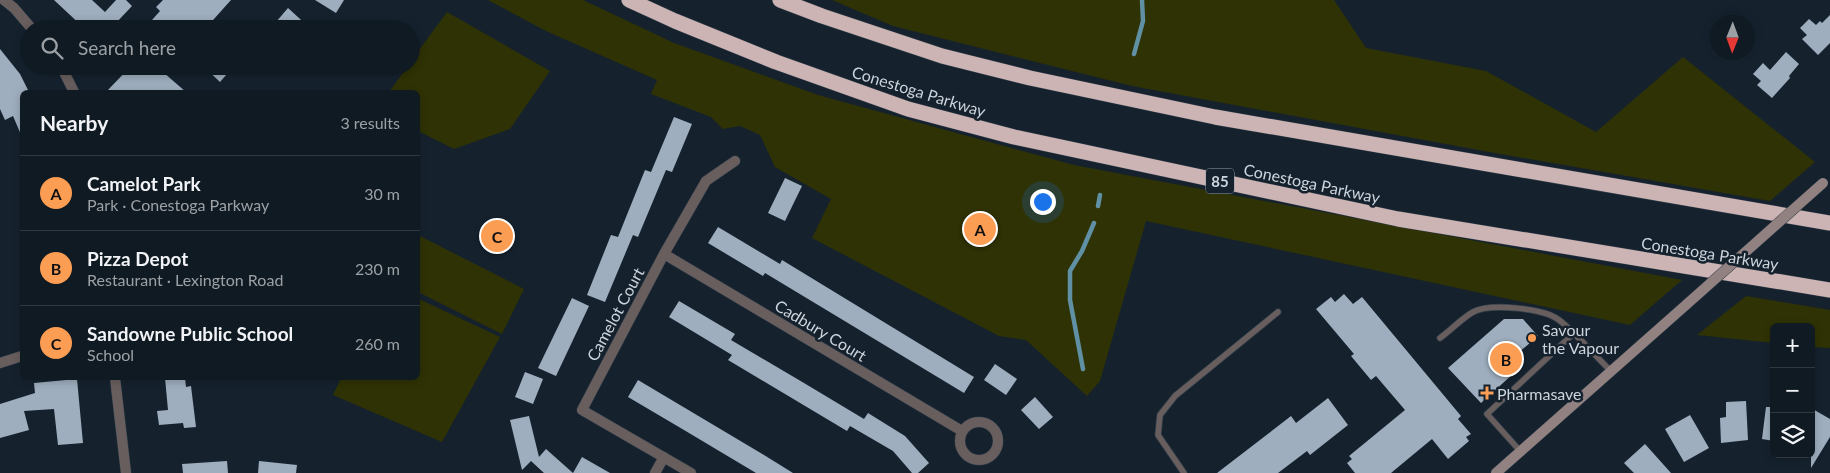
<!DOCTYPE html>
<meta charset="utf-8">
<style>
:root{--surface:#101a22;--page:#19232a;--text:#f1f3f6;--muted:#9ca1a5;--line:#303840;--accent:#fc9d54}
body{margin:0;font-family:Lato,sans-serif;background:var(--page);color:var(--text)}
.controls{position:absolute;right:15px;bottom:15px;display:grid;overflow:hidden;border-radius:8px;box-shadow:0 2px 8px #0003}
.controls button{width:45px;height:45px;display:grid;place-items:center;padding:0;border:0;border-bottom:1px solid var(--line);background:var(--surface);color:var(--text);font:25px sans-serif}
.compass{position:absolute;left:1710px;top:15px;width:45px;height:45px;border-radius:50%;background:var(--surface);box-shadow:0 2px 8px #0003;rotate:181deg}
.you{position:absolute;left:1042px;top:201px;width:18px;height:18px;margin:-12px;border:4px solid #fff;border-radius:50%;background:#1a73e8;box-shadow:0 0 0 8px #1a73e833}
.badge{display:grid;place-items:center;width:32px;height:32px;border-radius:50%;background:var(--accent);color:#111;font-size:16px;font-weight:700}
.pin{position:absolute;translate:-50% -50%;border:2px solid #fff;box-shadow:0 1px 5px #0006}
.list{margin:0;padding:0;list-style:none}
h2{display:flex;justify-content:space-between;align-items:center;height:65px;margin:0;padding:0 20px;font-size:21px}
h2 small{font-size:16px;font-weight:400;color:var(--muted)}
.list li{display:grid;grid-template-columns:32px 1fr auto;gap:15px;align-items:center;box-sizing:border-box;height:75px;padding:0 20px;border-top:1px solid var(--line)}
.list b{display:block;font-size:19px;white-space:nowrap}
.list p{margin:0;font-size:16px;white-space:nowrap;color:var(--muted)}
.list em{font-size:16px;font-style:normal;color:var(--muted)}
.icon{flex:none;width:28px;height:28px;fill:none;stroke:currentColor;stroke-width:2;stroke-linecap:round;stroke-linejoin:round}
.map{position:relative;flex:none;width:1830px;height:473px;overflow:hidden}
.search{position:absolute;background:var(--surface);box-shadow:0 2px 8px #0003;left:20px;top:20px;width:400px;height:55px;display:flex;align-items:center;gap:12px;box-sizing:border-box;padding:0 18px;border-radius:28px;color:var(--muted);font-size:19px}
.panel{position:absolute;background:var(--surface);box-shadow:0 2px 8px #0003;left:20px;top:90px;width:400px;height:290px;border-radius:8px}
.map>svg:first-child{display:block}
.green{fill:#2f3204}
.lines{fill:none;stroke-linecap:round;stroke-linejoin:round}
.stream{stroke:#5f90a4;stroke-width:4.5}
.building{fill:#9eaebe}
.lane-casing{stroke:#323e4a;stroke-width:7}
.street-casing{stroke:#323e4a;stroke-width:11}
.secondary-casing{stroke:#323e4a;stroke-width:11}
.highway-casing{stroke:#323e4a;stroke-width:16}
.lane{stroke:#685e5e;stroke-width:5.5}
.street{stroke:#685e5e;stroke-width:10}
.secondary{stroke:#918181;stroke-width:10}
.highway{stroke:#cdb4b4;stroke-width:15}
.secondary-bridge-casing{stroke:#323e4a;stroke-width:11;stroke-linecap:butt}
.secondary-bridge{stroke:#918181;stroke-width:10}
.poi-dot{fill:#fc9d54;stroke:#15222e;stroke-width:2}
.labels{text-anchor:middle;dominant-baseline:central;stroke-width:5;stroke-linejoin:round;paint-order:stroke}
.shield{fill:#15222e;stroke:#959fa8;stroke-width:1}
.shield-label{font-size:15px;font-weight:bold;fill:#ccd4dd}
.street-label{font-size:16px;fill:#ccd4dd;stroke:#15222e}
.poi-label{font-size:16px;fill:#ccd4dd;stroke:#15222e;text-anchor:start}
</style>
<div class="map">
<svg width="1830" height="473" viewBox="0 0 1830 473">
<rect width="100%" height="100%" fill="#15222e"/>
<path class="green" d="M 488,0 L 583,0 L 674,43 L 818,95 L 1074,165 L 1682,280 L 1630,325 L 1146,221 L 1100,381 L 1087,396 L 1026,340 L 999,336 L 812,238 L 831,199 L 775,167 L 760,135 L 740,126 L 723,129 L 711,117 L 651,94 L 657,80 L 546,31 Z
M 832,0 L 1334,0 L 1366,48 L 1486,71 L 1596,132 L 1683,57 L 1815,162 L 1770,201 L 1489,152 L 1132,86 L 893,26 Z
M 447,12 L 550,71 L 510,129 L 454,149 L 418,131 L 418,92 L 389,92 L 408,66 L 411,66 L 411,61 Z
M 418,235 L 524,289 L 502,334 L 418,292 Z
M 1746,296 L 1830,310 L 1830,348 L 1811,347 L 1811,327 L 1774,327 L 1774,343 L 1697,335 Z
M 419,299 L 500,337 L 442,442 L 333,395 L 341,378 L 418,378 L 418,300 Z"/>
<g class="lines">
<path class="stream" d="M 1134,54 L 1143,21 L 1142,0
M 1098,206 L 1100,195
M 1083,369 L 1070,300 L 1070,271 L 1082,251 L 1094,223"/>
</g>
<path class="building" d="M 54,0 L 92,0 L 105,12 L 116,0 L 126,0 L 132,6 L 116,23 L 123,29 L 85,29 Z
M 163,0 L 231,0 L 205,29 L 144,29 L 160,11 L 156,7 Z
M 315,0 L 344,0 L 336,13 Z
M 288,8 L 311,29 L 270,29 Z
M 1830,15 L 1830,43 L 1818,55 L 1802,39 L 1807,35 L 1800,28 L 1809,19 L 1816,25 L 1820,21 L 1822,23 Z
M 0,49 L 20,74 L 29,92 L 22,92 L 22,137 L 13,116 L 5,120 L 0,109 Z
M 1786,52 L 1799,64 L 1789,76 L 1790,78 L 1772,98 L 1757,85 L 1761,81 L 1753,74 L 1763,63 L 1770,70 Z
M 131,66 L 156,66 L 186,92 L 106,92 Z
M 203,66 L 234,66 L 220,82 Z
M 674,117 L 692,124 L 672,172 L 666,170 L 638,237 L 633,235 L 605,302 L 587,295 L 611,235 L 618,237 L 645,170 L 651,172 Z
M 785,178 L 802,186 L 785,221 L 768,213 Z
M 718,227 L 780,264 L 782,260 L 974,377 L 964,393 L 765,273 L 763,276 L 708,243 Z
M 1344,294 L 1353,304 L 1362,297 L 1461,416 L 1458,419 L 1471,434 L 1466,437 L 1469,441 L 1448,459 L 1432,439 L 1391,473 L 1355,473 L 1347,463 L 1352,459 L 1349,456 L 1405,410 L 1376,376 L 1371,380 L 1351,356 L 1354,354 L 1316,309 L 1331,297 L 1335,302 Z
M 572,298 L 589,306 L 556,376 L 538,368 Z
M 679,301 L 735,334 L 731,340 L 804,383 L 864,419 L 868,413 L 905,436 L 929,463 L 918,473 L 912,473 L 893,451 L 850,426 L 847,431 L 728,360 L 732,355 L 669,317 Z
M 1504,319 L 1523,319 L 1538,336 L 1505,364 L 1514,373 L 1481,403 L 1448,368 Z
M 995,364 L 1017,379 L 1006,395 L 984,380 Z
M 525,372 L 543,379 L 533,404 L 515,397 Z
M 165,378 L 185,378 L 186,387 L 191,386 L 196,427 L 184,428 L 183,423 L 159,425 L 157,411 L 168,410 Z
M 77,379 L 83,443 L 58,445 L 54,409 L 24,411 L 29,430 L 0,438 L 0,404 L 35,393 L 34,383 Z
M 638,380 L 764,455 L 793,473 L 756,473 L 684,430 L 628,397 Z
M 1035,397 L 1053,417 L 1039,429 L 1021,410 Z
M 1328,398 L 1348,425 L 1310,455 L 1307,451 L 1278,473 L 1217,473 L 1291,416 L 1296,423 Z
M 1746,401 L 1748,440 L 1721,443 L 1720,418 L 1726,417 L 1726,402 Z
M 1766,407 L 1774,407 L 1774,441 L 1762,439 Z
M 1811,408 L 1830,419 L 1830,437 L 1811,468 Z
M 1690,415 L 1709,448 L 1684,462 L 1665,429 Z
M 529,416 L 539,457 L 546,449 L 573,473 L 582,457 L 610,473 L 544,473 L 531,461 L 522,470 L 510,420 Z
M 1645,444 L 1671,473 L 1634,473 L 1624,463 Z
M 227,461 L 228,473 L 183,473 L 182,464 Z
M 259,461 L 297,465 L 296,473 L 258,473 Z"/>
<g class="lines">
<defs>
<path id="lane" d="M 1440,338 C 1451,330 1461,319 1473,312 C 1490,303 1544,308 1559,320 C 1578,335 1594,355 1611,371
M 1521,452 L 1487,414 L 1573,334
M 1184,473 L 1158,435 L 1160,415 L 1175,396 L 1278,312"/>
<path id="street" d="M 4,0 L 14,8 L 32,29
M 61,66 L 74,92
M 664,254 L 962,431
M 0,363 L 22,356
M 115,378 L 126,473
M960 441a19 19 0 1 1 38 0a19 19 0 1 1-38 0Z
M 655,473 L 664,457
M 691,473 L 582,410 L 664,254 L 706,181 L 735,161"/>
<path id="secondary" d="M 1496,473 L 1687,304"/>
<path id="highway" d="M 629,0 L 675,21 L 776,62 L 908,109 L 1014,137 L 1398,219 L 1830,290
M 780,0 L 822,16 L 942,56 L 1030,78 L 1215,117 L 1830,223"/>
</defs>
<use href="#lane" class="lane-casing"/>
<use href="#street" class="street-casing"/>
<use href="#secondary" class="secondary-casing"/>
<use href="#highway" class="highway-casing"/>
<use href="#lane" class="lane"/>
<use href="#street" class="street"/>
<use href="#secondary" class="secondary"/>
<use href="#highway" class="highway"/>
<defs>
<path id="secondary-bridge" d="M 1687,304 L 1823,183"/>
</defs>
<use href="#secondary-bridge" class="secondary-bridge-casing"/>
<use href="#secondary-bridge" class="secondary-bridge"/>
</g>
<g class="poi-dot">
<circle cx="1532" cy="338" r="5"/>
<path d="M1484.5 385.5h5v5h5v5h-5v5h-5v-5h-5v-5h5z"/>
</g>
<g class="labels">
<rect class="shield" x="1206" y="168.5" width="28" height="25" rx="4"/>
<g class="shield-label">
<text x="1220" y="181">85</text>
</g>
<g class="street-label">
<text transform="translate(919 91) rotate(17)">Conestoga Parkway</text>
<text transform="translate(1312 183) rotate(12)">Conestoga Parkway</text>
<text transform="translate(1710 253) rotate(9)">Conestoga Parkway</text>
<text transform="translate(615 314) rotate(-62)">Camelot Court</text>
<text transform="translate(821 330) rotate(31)">Cadbury Court</text>
</g>
<g class="poi-label">
<text x="1542" y="329">Savour<tspan x="1542" dy="18">the Vapour</tspan></text>
<text x="1497" y="393">Pharmasave</text>
</g>
</g>
</svg>
<div class="controls">
<button>+</button>
<button>−</button>
<button><svg class="icon" aria-label="layers" viewBox="0 0 24 24"><path d="M12 4l9 5-9 5-9-5zM3 14l9 5 9-5"/></svg></button>
</div>
<svg class="compass" viewBox="-18 -18 36 36"><path d="M0-13l5 13h-10z" fill="#e53935"/><path d="M0 13l5-13h-10z" fill="#9ca1a5"/></svg>
<div class="you"></div>
<div class="pin badge" style="left:980px;top:229px">A</div>
<div class="pin badge" style="left:1506px;top:359px">B</div>
<div class="pin badge" style="left:497px;top:236px">C</div>
<div class="search"><svg class="icon" aria-label="search" viewBox="0 0 24 24"><circle cx="10" cy="10" r="6"/><path d="M15 15l6 6"/></svg>Search here</div>
<section class="panel">
<h2>Nearby<small>3 results</small></h2>
<ul class="list">
<li><span class="badge">A</span><div><b>Camelot Park</b><p>Park · Conestoga Parkway</p></div><em>30 m</em></li>
<li><span class="badge">B</span><div><b>Pizza Depot</b><p>Restaurant · Lexington Road</p></div><em>230 m</em></li>
<li><span class="badge">C</span><div><b>Sandowne Public School</b><p>School</p></div><em>260 m</em></li>
</ul>
</section>
</div>
